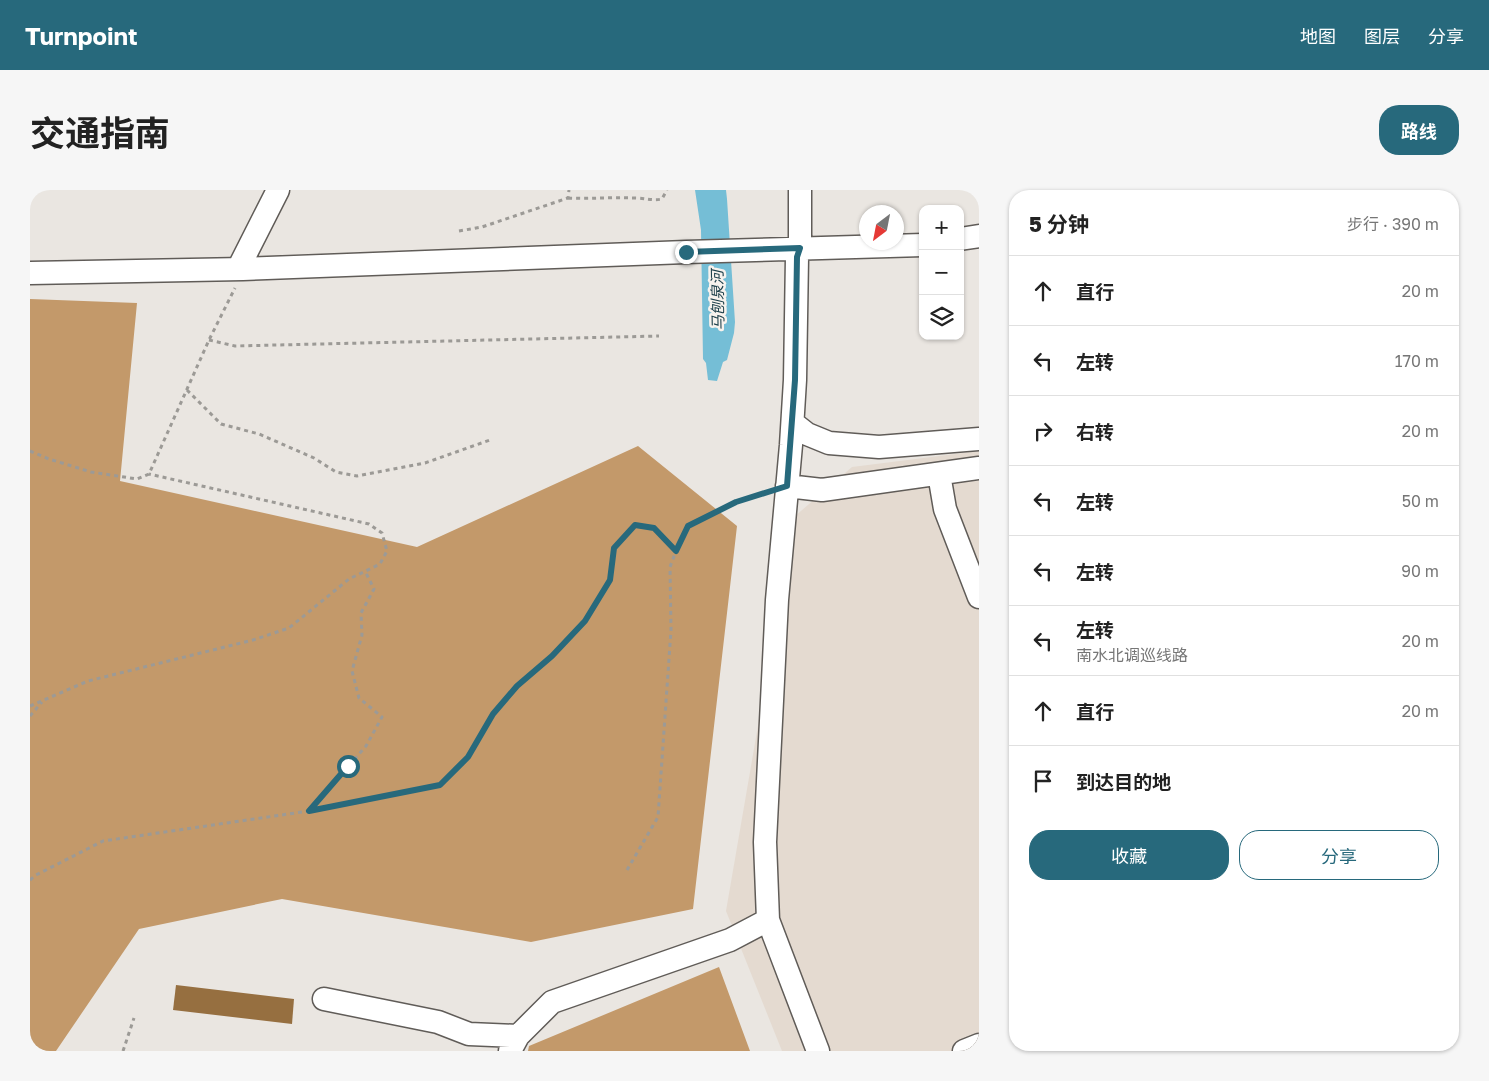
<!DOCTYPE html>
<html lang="zh">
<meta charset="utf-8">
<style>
:root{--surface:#fff;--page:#f6f6f6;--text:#222;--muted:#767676;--line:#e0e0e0;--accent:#27697c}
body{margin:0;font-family:"Golos Text","Noto Sans SC",sans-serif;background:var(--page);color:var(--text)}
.controls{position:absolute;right:15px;top:15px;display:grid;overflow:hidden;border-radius:10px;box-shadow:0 1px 4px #0004}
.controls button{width:45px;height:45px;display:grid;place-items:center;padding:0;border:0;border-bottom:1px solid var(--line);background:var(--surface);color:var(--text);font:25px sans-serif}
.compass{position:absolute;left:829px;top:15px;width:45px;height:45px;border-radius:50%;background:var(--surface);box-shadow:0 1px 4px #0004;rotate:212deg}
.stop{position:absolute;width:15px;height:15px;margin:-11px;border:4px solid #27697c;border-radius:50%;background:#fff}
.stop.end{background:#27697c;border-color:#fff;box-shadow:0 1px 5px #0008}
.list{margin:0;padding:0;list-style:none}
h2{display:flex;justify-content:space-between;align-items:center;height:65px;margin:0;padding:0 20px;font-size:21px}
h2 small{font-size:16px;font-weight:400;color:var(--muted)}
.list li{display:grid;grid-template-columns:32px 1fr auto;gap:15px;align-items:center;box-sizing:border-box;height:70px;padding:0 20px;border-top:1px solid var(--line)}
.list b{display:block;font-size:19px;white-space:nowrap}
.list p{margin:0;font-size:16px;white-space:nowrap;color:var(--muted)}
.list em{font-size:16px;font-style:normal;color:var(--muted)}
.actions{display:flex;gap:10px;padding:15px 20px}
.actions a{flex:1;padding:11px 0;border:1px solid var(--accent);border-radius:20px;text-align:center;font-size:18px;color:var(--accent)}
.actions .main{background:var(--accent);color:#fff}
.icon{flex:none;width:28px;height:28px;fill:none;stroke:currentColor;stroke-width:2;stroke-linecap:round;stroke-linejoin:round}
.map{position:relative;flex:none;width:949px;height:861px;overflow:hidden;border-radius:20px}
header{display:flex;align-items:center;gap:30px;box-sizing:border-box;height:70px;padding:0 25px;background:var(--accent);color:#fff}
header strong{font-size:24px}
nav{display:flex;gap:28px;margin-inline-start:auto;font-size:18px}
.intro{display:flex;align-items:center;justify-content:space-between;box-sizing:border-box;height:120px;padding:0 30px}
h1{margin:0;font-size:35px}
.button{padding:12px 22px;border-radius:20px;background:var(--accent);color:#fff;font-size:18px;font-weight:700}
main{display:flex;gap:30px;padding:0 30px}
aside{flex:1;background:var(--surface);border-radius:20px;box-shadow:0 1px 4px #0004}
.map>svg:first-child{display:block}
.built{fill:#e4dad0}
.forest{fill:#c3996a}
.water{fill:#75bed6}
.building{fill:#966f40}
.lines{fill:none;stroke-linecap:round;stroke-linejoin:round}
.minor-casing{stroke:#605c58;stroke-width:25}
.path{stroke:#9c9a96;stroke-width:3;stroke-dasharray:4 4;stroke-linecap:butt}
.minor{stroke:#fff;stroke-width:22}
.route{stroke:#27697c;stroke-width:6}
.labels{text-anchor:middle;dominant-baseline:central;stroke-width:5;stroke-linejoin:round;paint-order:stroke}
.water-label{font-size:15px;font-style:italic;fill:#1e404b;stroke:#f8f3ee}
</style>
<header>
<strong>Turnpoint</strong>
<nav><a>地图</a><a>图层</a><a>分享</a></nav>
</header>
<div class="intro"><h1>交通指南</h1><a class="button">路线</a></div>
<main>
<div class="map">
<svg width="949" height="861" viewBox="0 0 949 861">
<rect width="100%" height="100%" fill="#eae6e1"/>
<path class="built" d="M 949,261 L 949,861 L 752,861 L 696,721 L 764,327 L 822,277 Z"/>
<path class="forest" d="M 0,109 L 107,113 L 90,291 L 387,357 L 608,256 L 707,336 L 663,719 L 501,752 L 252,709 L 109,739 L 26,861 L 0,861 Z
M 689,777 L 720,861 L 498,861 L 499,856 Z"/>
<path class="water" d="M 665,0 L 696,0 L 697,9 L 705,132 L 704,143 L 697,170 L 693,172 L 687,191 L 678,190 L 676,173 L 673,169 L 671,40 Z"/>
<path class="building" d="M 146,795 L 264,809 L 262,834 L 143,820 Z"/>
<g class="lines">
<defs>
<path id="minor" d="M 930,49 L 949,46
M 208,79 L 248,0
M 0,83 L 213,79 L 656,62 L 893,55
M 763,233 L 777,244 L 799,253 L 849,257 L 949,249
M 909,284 L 915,319 L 949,407
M 757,296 L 792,300 L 949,278
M 738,730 L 788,861
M 294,809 L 408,832 L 439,844 L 488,846
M 480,861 L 488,846 L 522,812 L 700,750 L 738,730 L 735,652 L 747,410 L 761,255 L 765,190 L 767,67 L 770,58 L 770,0
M 934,861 L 949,855"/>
</defs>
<use href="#minor" class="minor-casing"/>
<path class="path" d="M 538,8 C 561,9 583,7 605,8 C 615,8 623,11 632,9 L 637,0
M 429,41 L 452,37 L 538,8 L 539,0
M 179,150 L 205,156 L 629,146
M 157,200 L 191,234 L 229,244 L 284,268 L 306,282 L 327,286 L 395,273 L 460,250
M 0,261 L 19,269 L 61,282 L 107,289 L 119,284 L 179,150 L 205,98
M 0,516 L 58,491 L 223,450 L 259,438 L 319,389 L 350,374 L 357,361 L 352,343 L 339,334 L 119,284
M 0,526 L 12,512
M 280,621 L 410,595 L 438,567 L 463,525 L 487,496 L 522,466 L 555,431 L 581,390 L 584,358 L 605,335 L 625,338 L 646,361
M 597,680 L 628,627 L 641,440 L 640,377 L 646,361 L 658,336 L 706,312 L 736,302
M 0,690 L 6,685 L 73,651 L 279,621 L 336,556 L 352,527 L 329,508 L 322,481 L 332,445 L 331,423 L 344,399 L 335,381
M 93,861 L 104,828"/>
<use href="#minor" class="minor"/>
</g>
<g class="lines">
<path class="route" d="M 318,576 L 279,621 L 410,595 L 438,567 L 463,524 L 487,496 L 522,466 L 555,431 L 580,390 L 584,358 L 605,335 L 624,338 L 646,361 L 658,336 L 706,312 L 757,296 L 765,190 L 767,67 L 770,58 L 656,62"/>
</g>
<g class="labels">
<g class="water-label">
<text transform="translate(687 110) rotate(-91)">马刨泉河</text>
</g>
</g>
</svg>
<div class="controls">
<button>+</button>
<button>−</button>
<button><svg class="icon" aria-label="layers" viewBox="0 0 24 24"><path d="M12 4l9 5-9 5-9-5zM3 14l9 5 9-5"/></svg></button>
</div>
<svg class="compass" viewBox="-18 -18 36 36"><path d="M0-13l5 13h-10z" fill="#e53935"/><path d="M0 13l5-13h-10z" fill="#767676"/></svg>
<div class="stop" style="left:318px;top:576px"></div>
<div class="stop end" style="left:656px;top:62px"></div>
</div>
<aside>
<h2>5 分钟<small>步行 · 390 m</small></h2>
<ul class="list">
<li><svg class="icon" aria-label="ahead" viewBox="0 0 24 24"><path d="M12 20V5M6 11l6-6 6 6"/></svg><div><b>直行</b></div><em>20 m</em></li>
<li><svg class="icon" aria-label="left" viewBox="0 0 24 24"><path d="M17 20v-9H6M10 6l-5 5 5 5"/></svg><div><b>左转</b></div><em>170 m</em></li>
<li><svg class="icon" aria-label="right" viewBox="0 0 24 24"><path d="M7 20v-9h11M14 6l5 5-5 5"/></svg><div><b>右转</b></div><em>20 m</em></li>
<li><svg class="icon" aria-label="left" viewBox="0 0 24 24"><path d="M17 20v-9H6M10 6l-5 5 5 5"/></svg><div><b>左转</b></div><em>50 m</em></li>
<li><svg class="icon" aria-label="left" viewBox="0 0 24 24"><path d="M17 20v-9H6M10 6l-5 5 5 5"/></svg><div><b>左转</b></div><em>90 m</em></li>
<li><svg class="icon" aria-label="left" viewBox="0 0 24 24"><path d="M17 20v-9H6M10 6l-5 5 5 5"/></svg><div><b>左转</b><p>南水北调巡线路</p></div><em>20 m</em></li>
<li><svg class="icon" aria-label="ahead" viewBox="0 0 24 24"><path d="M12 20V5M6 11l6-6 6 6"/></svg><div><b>直行</b></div><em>20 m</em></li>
<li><svg class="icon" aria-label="arrive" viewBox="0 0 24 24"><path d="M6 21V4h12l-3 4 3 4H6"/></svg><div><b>到达目的地</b></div></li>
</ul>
<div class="actions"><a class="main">收藏</a><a>分享</a></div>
</aside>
</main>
